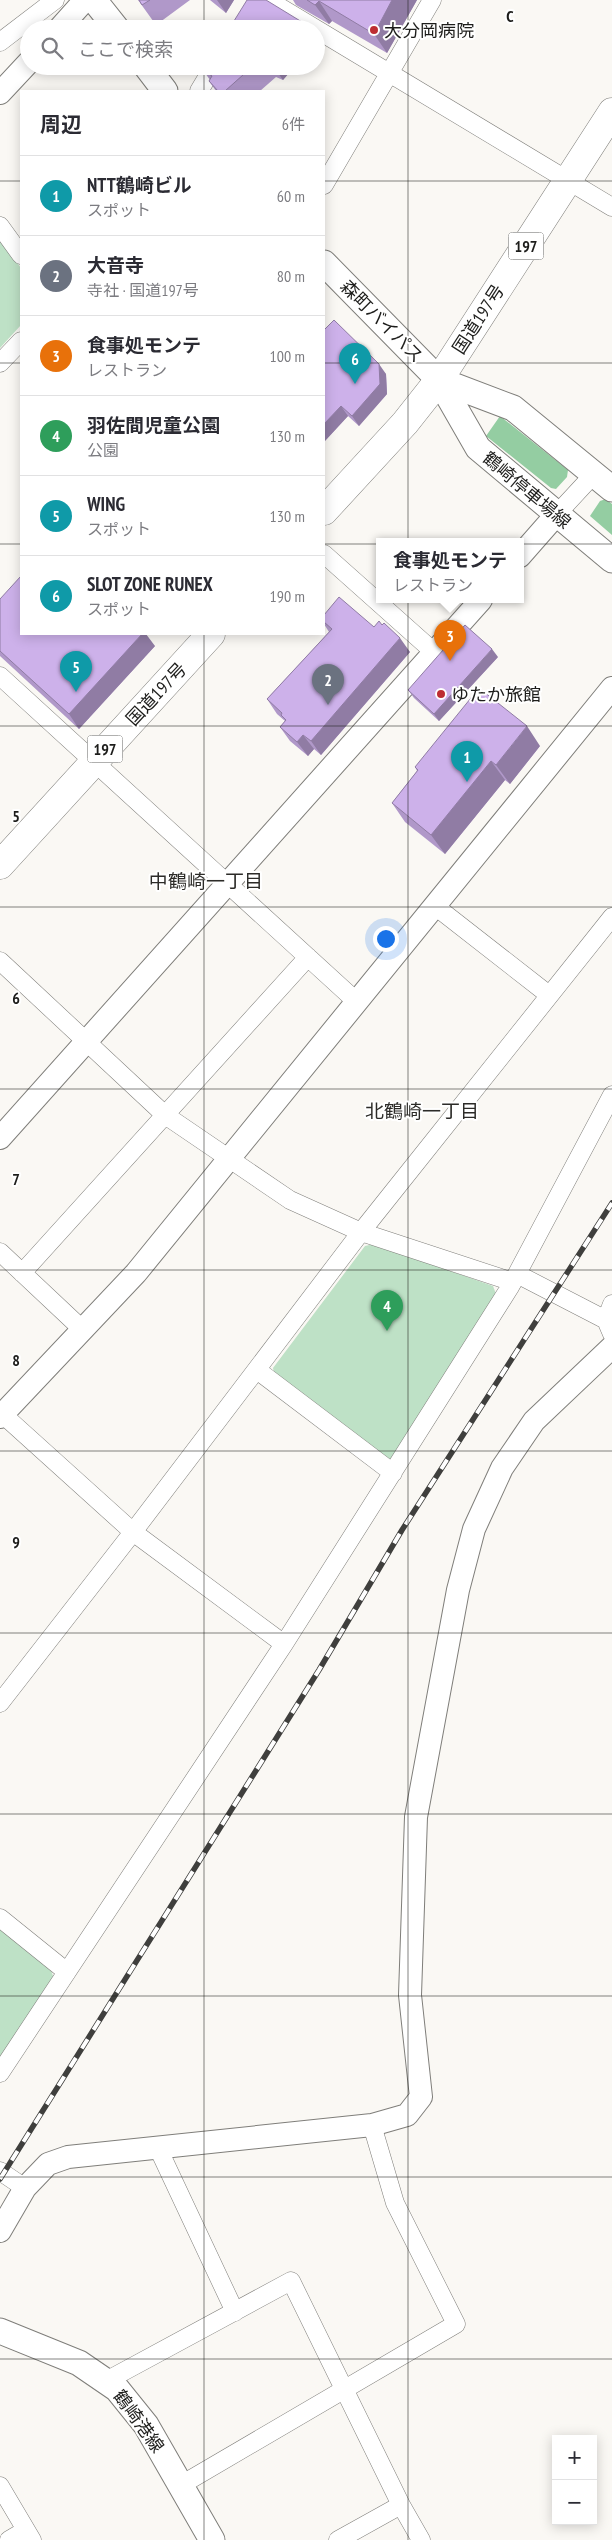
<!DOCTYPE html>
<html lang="ja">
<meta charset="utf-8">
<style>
:root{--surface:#fff;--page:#f2f2f3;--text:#2b2b33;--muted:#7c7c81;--line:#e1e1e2;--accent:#d93025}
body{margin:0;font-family:"PT Sans Narrow","Noto Sans JP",sans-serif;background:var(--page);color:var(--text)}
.controls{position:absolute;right:15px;bottom:15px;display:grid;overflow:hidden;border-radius:0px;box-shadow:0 2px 12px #0003}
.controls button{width:45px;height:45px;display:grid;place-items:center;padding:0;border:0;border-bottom:1px solid var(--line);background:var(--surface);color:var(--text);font:25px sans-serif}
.you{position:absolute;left:385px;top:938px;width:18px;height:18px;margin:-12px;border:4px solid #fff;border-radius:50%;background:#1a73e8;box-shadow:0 0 0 8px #1a73e833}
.badge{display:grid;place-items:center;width:32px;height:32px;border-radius:50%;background:var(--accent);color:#fff;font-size:16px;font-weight:700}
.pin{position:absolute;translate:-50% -41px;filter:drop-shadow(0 1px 2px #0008)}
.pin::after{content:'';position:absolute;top:26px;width:18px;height:15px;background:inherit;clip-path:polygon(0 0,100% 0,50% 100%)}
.popup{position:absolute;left:376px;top:538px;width:148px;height:65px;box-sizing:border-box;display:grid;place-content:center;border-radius:0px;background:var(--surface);filter:drop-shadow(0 1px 4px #0005);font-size:16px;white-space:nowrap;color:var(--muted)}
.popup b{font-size:19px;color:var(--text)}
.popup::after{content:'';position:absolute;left:50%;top:100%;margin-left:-10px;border:10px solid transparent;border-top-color:var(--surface)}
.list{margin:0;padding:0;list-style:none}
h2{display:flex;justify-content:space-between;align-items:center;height:65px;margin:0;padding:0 20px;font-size:21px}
h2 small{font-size:16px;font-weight:400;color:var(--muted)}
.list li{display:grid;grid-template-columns:32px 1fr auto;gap:15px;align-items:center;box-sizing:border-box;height:80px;padding:0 20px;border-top:1px solid var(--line)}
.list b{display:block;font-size:19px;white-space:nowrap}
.list p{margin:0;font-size:16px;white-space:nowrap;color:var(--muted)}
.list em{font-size:16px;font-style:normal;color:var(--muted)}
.icon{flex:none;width:28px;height:28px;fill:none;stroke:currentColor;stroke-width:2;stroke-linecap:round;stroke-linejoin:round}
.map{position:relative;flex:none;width:612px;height:2540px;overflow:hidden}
.search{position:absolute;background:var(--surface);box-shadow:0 2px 12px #0003;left:20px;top:20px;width:305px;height:55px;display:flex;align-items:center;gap:12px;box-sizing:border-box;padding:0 18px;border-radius:28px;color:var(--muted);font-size:19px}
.panel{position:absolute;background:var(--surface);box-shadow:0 2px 12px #0003;left:20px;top:90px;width:305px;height:545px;border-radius:0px}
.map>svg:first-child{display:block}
.green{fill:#bee1c6}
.forest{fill:#94cda2}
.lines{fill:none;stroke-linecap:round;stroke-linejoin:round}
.minor-casing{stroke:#7f7e7a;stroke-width:19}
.tertiary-casing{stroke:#7f7e7a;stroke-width:24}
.secondary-casing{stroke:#7f7e7a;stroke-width:27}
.trunk-casing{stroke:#7f7e7a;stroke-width:29}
.minor{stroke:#fff;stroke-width:18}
.tertiary{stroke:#fff;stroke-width:22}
.secondary{stroke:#fff;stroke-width:25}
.trunk{stroke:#fff;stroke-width:28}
.rail-casing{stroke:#3f3f3d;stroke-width:5.5}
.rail{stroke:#fff;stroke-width:4;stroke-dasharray:11;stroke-linecap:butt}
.wall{fill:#b098c9}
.shaded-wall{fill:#907ca4}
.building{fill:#cdb1ea;stroke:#907ca4}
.grid{fill:none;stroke:#1d1d1b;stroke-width:1;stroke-opacity:0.55}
.poi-dot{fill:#bd2d32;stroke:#fff;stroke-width:2}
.labels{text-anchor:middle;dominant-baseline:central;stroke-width:4;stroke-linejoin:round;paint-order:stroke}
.shield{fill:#fff;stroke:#61615f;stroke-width:1}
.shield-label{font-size:16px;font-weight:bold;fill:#1d1d1b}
.poi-label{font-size:18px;fill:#1d1d1b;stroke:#fff;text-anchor:start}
.street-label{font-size:18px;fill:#1d1d1b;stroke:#fff}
.neighbourhood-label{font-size:19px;fill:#2c2b28;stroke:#fff}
.grid-label{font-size:16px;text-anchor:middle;font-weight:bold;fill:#1d1d1b;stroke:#fff;stroke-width:4;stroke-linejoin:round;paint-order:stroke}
</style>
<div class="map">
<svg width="612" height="2540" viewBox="0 0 612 2540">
<rect width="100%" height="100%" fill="#faf8f4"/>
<path class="green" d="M 0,239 L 21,268 L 21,325 L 0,348 Z
M 374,1244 L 493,1286 L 496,1294 L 394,1460 L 383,1461 L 275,1377 L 273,1368 L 365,1246 Z
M 0,1929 L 51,1970 L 54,1979 L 0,2058 Z"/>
<path class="forest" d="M 500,416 L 568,470 L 567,477 L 556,489 L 551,488 L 486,436 Z
M 606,499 L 612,504 L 612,535 L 590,516 L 600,501 Z"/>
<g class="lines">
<defs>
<path id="minor" d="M 268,0 L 316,29
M 316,29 L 612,207
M 0,42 L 55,0
M 199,91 L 214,66
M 324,185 L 432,0
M 0,226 L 21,255
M 0,363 L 21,341
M 556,515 L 594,474
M 324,554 L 434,652
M 0,676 L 357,1002
M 435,906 L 549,995
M 0,961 L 165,1115 L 290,1200 L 361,1232 L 513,1282
M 0,1252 L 83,1330
M 22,1273 L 308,957
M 517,1274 L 606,1320
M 612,1304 L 606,1320 L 612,1334
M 257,1370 L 393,1473
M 0,1412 L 133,1532 L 284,1644
M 0,1703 L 133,1532 L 361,1232 L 612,917
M 0,1918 L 67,1972
M 0,2073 L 284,1644 L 510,1287 L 612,1095
M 158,2148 L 235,2312
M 0,2171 L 25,2188
M 106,2381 L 291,2281 L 401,2505 L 421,2540
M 181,2485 L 456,2324 L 395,2203 L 372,2125
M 0,2486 L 32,2540
M 9,2540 L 26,2530
M 338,2540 L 401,2505"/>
<path id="tertiary" d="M 59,29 L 85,0
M 0,93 L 29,62
M 520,556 L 556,515
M 0,1138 L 481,600
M 0,1417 L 136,1273 L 612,688
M 0,2231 L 25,2188 L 48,2164 L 68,2157 L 372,2125 L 407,2115 L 421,2097 L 410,1995 L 416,1817 L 458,1590 L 474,1529 L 502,1468 L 534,1421 L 612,1347"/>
<path id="secondary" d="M 94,0 L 117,29
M 146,66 L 165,91
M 324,263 L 439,380 L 478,448 L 612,560
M 439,380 L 513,408 L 612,489
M 0,2331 L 79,2363 L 117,2389 L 146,2425 L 212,2540"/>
<path id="trunk" d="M 324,511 L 405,423 L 439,380 L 612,112
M 0,865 L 211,634"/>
</defs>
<use href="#minor" class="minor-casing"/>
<use href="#tertiary" class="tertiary-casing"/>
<use href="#secondary" class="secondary-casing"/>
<use href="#trunk" class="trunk-casing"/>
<use href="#minor" class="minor"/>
<use href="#tertiary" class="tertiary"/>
<use href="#secondary" class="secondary"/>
<use href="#trunk" class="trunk"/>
<defs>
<path id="rail" d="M 0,2179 L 319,1670 L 402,1530 L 612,1203"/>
</defs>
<use href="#rail" class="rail-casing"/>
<use href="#rail" class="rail"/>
</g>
<path class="wall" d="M 138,0 L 190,0 L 156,25 Z
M 210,0 L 234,0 L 226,13 Z
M 293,0 L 417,0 L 387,53 L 332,21 L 329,24 L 296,5 Z
M 205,66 L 295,66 L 283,80 L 276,77 L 260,91 L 216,91 L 209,81 L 210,80 L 203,70 Z
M 324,330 L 386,374 L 387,394 L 359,426 L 348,416 L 324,442 Z
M 0,599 L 155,646 L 79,729 L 0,656 Z
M 324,615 L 374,627 L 410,652 L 321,755 L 314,749 L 308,756 L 290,741 L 280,727 L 285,721 L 277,714 L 267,699 L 329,632 L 324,624 Z
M 498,657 L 439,721 L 414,698 L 408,690 Z
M 540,746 L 510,784 L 505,780 L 445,854 L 405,822 L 392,803 L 417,771 L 415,767 Z"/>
<path class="shaded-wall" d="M 217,0 L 234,0 L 226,13 Z
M 392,0 L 417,0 L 387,53 L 374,34 Z
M 319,1 L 332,21 L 329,24 L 315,5 Z
M 302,22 L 307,29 L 296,29 Z
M 273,66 L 295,66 L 283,80 Z
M 379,364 L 386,374 L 387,394 L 359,426 L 352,416 Z
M 341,406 L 348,416 L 324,442 L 324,424 Z
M 142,634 L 146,634 L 155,646 L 79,729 L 69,714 Z
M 400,638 L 410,652 L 321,755 L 311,741 Z
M 492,649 L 498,657 L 439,721 L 434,714 Z
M 527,726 L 540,746 L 510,784 L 496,765 Z
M 303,735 L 314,749 L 308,756 L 297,742 Z
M 491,761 L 505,780 L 445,854 L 431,835 Z"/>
<path class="building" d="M 139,0 L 150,0 L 142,5 Z
M 247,0 L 266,0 L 302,22 L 296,29 L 229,29 Z
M 307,0 L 392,0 L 374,34 L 319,1 L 315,5 Z
M 205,66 L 253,66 L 225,91 L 218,91 L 209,81 L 212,76 L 203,70 Z
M 334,320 L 379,364 L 380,384 L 352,416 L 341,406 L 324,424 L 324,330 Z
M 21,576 L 21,634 L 142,634 L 69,714 L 0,651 L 0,599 Z
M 339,597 L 374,627 L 379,621 L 382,625 L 384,623 L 400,638 L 311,741 L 303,735 L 297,742 L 280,727 L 286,720 L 281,715 L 282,713 L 267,699 L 332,629 L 324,622 L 324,615 Z
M 465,625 L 492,649 L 434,714 L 408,690 Z
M 479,688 L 527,726 L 496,765 L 491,761 L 431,835 L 392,803 L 418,770 L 415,767 Z"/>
<path class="grid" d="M 204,0 L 204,29M 408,0 L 408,2540M 204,66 L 204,91M 0,181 L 21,181M 324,181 L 612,181M 0,363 L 21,363M 324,363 L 612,363M 0,544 L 21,544M 324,544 L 612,544M 204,634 L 204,2540M 0,726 L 612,726M 0,907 L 612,907M 0,1089 L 612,1089M 0,1270 L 612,1270M 0,1451 L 612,1451M 0,1633 L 612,1633M 0,1814 L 612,1814M 0,1996 L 612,1996M 0,2177 L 612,2177M 0,2359 L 612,2359"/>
<g class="poi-dot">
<circle cx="374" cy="30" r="5"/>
<circle cx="441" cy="694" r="5"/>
</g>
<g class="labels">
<g class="shield">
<rect x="508.5" y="232.5" width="35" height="27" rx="4"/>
<rect x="87.5" y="735.5" width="35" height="27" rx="4"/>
</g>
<g class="shield-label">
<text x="526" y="246">197</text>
<text x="105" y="749">197</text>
</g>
<g class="poi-label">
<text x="384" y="30">大分岡病院</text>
<text x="451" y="694">ゆたか旅館</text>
</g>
<g class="street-label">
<text transform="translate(478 319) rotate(-57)">国道197号</text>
<text transform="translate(382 321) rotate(45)">森町バイパス</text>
<text transform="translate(527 490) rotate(40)">鶴崎停車場線</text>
<text transform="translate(156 694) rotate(-47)">国道197号</text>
<text transform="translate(139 2421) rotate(54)">鶴崎港線</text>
</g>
<g class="neighbourhood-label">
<text x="206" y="881">中鶴崎一丁目</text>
<text x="422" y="1111">北鶴崎一丁目</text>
</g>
</g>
<g class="grid-label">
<text x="510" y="22">C</text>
<text x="16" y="822">5</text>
<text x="16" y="1004">6</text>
<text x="16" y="1185">7</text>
<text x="16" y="1366">8</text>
<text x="16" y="1548">9</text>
</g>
</svg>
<div class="controls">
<button>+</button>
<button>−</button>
</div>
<div class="you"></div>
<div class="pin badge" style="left:467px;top:782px;background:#0f9aa8">1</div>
<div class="pin badge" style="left:328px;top:705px;background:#6b7280">2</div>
<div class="pin badge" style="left:450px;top:661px;background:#e8710a">3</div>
<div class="popup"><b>食事処モンテ</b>レストラン</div>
<div class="pin badge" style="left:387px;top:1331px;background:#2e9e5b">4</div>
<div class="pin badge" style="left:76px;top:692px;background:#0f9aa8">5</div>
<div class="pin badge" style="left:355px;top:384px;background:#0f9aa8">6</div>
<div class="search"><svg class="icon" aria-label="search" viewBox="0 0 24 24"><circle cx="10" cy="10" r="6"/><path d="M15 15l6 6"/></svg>ここで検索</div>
<section class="panel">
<h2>周辺<small>6件</small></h2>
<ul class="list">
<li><span class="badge" style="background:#0f9aa8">1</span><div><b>NTT鶴崎ビル</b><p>スポット</p></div><em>60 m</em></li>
<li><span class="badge" style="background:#6b7280">2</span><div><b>大音寺</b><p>寺社 · 国道197号</p></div><em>80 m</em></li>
<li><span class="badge" style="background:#e8710a">3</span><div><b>食事処モンテ</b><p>レストラン</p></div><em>100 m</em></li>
<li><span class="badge" style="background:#2e9e5b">4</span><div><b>羽佐間児童公園</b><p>公園</p></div><em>130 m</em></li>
<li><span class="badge" style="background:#0f9aa8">5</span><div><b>WING</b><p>スポット</p></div><em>130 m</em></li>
<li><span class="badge" style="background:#0f9aa8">6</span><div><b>SLOT ZONE RUNEX</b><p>スポット</p></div><em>190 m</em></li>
</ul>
</section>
</div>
